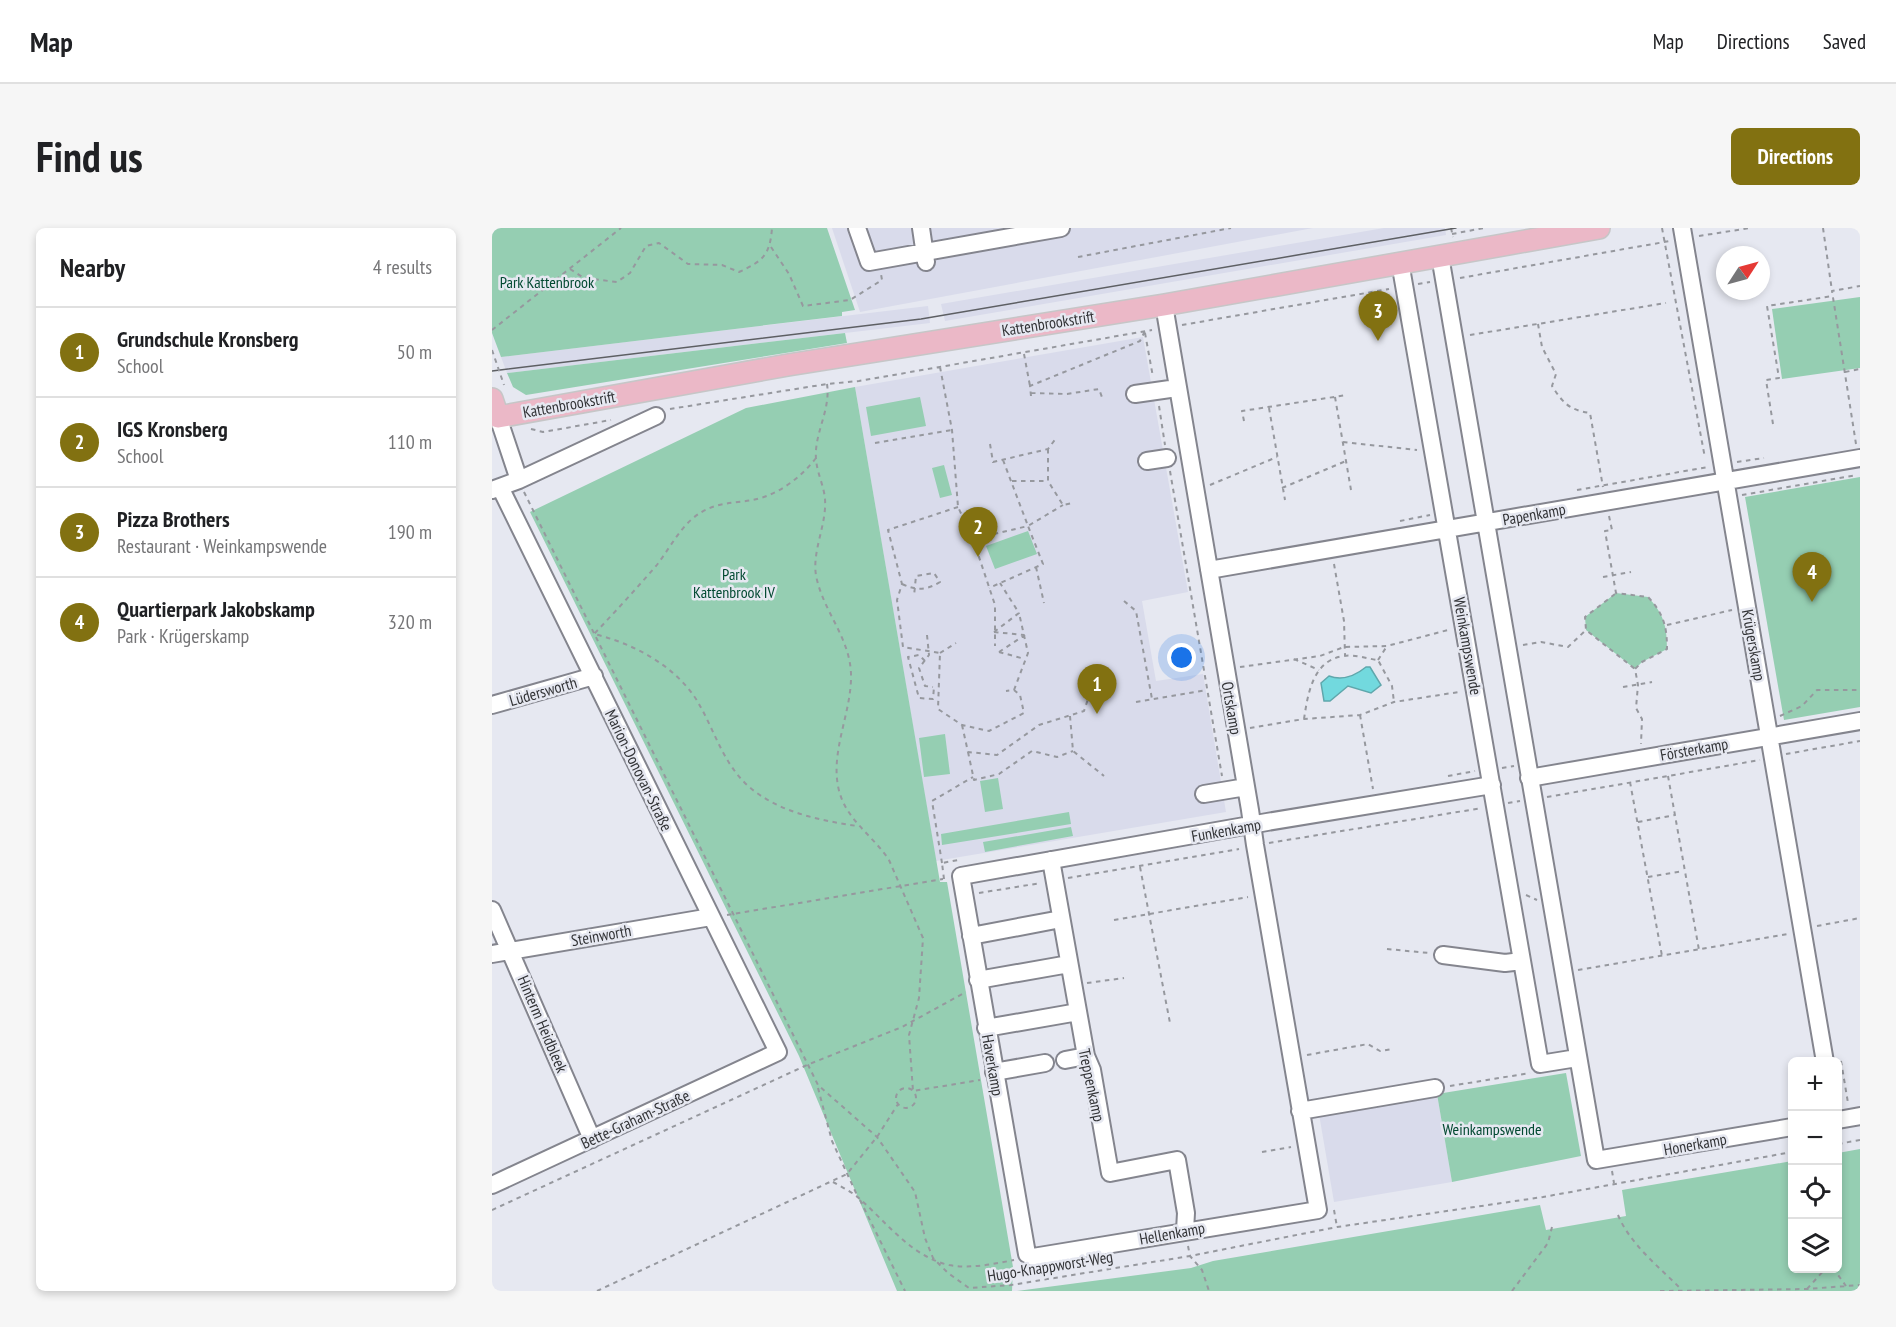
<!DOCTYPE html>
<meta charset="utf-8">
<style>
:root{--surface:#fff;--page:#f6f6f6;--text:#202124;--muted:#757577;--line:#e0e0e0;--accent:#827111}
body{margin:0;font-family:"PT Sans Narrow",sans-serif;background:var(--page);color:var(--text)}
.controls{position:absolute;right:18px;bottom:18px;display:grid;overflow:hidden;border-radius:9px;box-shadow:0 3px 9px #0003}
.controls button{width:54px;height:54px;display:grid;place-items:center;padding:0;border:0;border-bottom:2px solid var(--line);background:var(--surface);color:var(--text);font:30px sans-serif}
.compass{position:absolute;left:1224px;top:18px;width:54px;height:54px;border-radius:50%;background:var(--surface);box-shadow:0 3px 9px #0003;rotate:54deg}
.you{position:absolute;left:690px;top:430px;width:21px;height:21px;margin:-15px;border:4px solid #fff;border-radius:50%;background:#1a73e8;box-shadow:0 0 0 9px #1a73e833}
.badge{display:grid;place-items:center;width:39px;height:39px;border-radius:50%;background:var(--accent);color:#fff;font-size:20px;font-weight:700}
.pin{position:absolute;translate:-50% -50px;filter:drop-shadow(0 2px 3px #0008)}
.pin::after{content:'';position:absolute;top:32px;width:21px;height:18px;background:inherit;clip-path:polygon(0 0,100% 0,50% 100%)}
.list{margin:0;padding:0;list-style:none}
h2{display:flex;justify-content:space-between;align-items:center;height:78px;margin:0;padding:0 24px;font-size:26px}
h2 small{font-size:20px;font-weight:400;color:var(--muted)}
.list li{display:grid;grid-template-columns:39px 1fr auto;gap:18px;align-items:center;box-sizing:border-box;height:90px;padding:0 24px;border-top:2px solid var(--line)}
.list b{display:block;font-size:22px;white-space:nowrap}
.list p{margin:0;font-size:20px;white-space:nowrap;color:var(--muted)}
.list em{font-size:20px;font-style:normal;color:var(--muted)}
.icon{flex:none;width:33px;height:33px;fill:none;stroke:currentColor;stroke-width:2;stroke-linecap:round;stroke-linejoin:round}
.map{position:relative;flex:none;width:1368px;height:1063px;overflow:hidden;border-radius:9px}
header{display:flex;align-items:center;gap:36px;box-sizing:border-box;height:84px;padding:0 30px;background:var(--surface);border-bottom:2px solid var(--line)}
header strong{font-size:28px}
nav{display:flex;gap:33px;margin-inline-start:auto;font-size:21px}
.intro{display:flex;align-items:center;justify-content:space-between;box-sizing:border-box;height:144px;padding:0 36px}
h1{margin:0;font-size:42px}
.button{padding:15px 27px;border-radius:9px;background:var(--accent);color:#fff;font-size:21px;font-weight:700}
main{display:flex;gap:36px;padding:0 36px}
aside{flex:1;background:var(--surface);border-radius:9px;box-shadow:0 3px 9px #0003}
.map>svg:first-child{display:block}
.built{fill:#d9dbeb}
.green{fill:#95ceb2}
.water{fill:#72d9de;stroke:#5fa7ac;stroke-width:1.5}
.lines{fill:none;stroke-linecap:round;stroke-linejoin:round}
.minor-casing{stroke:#84858e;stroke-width:20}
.major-casing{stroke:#c6c6c7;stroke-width:24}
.path{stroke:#96989e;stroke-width:2;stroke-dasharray:4.5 4.5;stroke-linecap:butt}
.minor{stroke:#fff;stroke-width:16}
.major{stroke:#ebb8c7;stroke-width:21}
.tram{stroke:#5d5f63;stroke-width:1.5}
.path-bridge{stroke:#96989e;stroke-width:2;stroke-dasharray:4.5 4.5;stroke-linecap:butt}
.labels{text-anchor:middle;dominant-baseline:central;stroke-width:5;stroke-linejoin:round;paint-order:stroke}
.park-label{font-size:16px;fill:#024931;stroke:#e6e8f1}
.street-label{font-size:16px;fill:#323336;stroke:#e6e8f1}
</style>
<header>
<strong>Map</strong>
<nav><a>Map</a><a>Directions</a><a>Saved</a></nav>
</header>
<div class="intro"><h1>Find us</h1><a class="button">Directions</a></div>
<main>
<aside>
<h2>Nearby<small>4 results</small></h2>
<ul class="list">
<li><span class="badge">1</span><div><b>Grundschule Kronsberg</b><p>School</p></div><em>50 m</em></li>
<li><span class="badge">2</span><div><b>IGS Kronsberg</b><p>School</p></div><em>110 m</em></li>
<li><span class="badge">3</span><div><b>Pizza Brothers</b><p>Restaurant · Weinkampswende</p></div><em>190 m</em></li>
<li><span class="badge">4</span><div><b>Quartierpark Jakobskamp</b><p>Park · Krügerskamp</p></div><em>320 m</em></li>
</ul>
</aside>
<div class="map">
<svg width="1368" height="1063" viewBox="0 0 1368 1063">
<rect width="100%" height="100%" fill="#e6e8f1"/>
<path class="built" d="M 340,0 L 821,0 L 368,84 Z
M 892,0 L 953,0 L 954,7 L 453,93 L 449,76 Z
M 436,78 L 438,95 L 15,145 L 9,129 Z
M 651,109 L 696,364 L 650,373 L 664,453 L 711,446 L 734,584 L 444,633 L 363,159 Z
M 945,866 L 960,954 L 842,974 L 827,886 Z"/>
<path class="green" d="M 0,0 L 335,0 L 363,82 L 350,84 L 350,88 L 9,129 L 0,105 Z
M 1368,69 L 1368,140 L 1290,151 L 1280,81 Z
M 353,105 L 355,115 L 34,167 L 21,159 L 15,145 Z
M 363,159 L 448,654 L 455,654 L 521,1039 L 520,1063 L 405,1063 L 307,828 L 38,284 L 254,180 Z
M 428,169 L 434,198 L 379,208 L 374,179 Z
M 452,237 L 460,267 L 448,270 L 440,240 Z
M 1368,249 L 1368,479 L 1292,492 L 1253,269 Z
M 536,303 L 545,326 L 503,341 L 494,318 Z
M 1124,365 L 1156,369 C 1172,386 1175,399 1175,421 L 1150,434 L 1143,441 L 1094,402 L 1093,389 Z
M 453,506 L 458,546 L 432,549 L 427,510 Z
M 506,550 L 511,581 L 493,584 L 488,553 Z
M 577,584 L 579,596 L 450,617 L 449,606 Z
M 579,599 L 581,608 L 493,624 L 491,614 Z
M 1074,845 L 1089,928 L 960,954 L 945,866 Z
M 1368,921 L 1368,1063 L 525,1063 L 699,1040 L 721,1033 L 1048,977 L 1054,1002 L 1134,988 L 1130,962 L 1300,933 L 1300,1040 L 1346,1040 L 1346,925 Z"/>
<path class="water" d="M 874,439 L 878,439 L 889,457 L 879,465 L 856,458 L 838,473 L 832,473 L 829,455 L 837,448 C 851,453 863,448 874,439 Z"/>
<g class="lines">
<defs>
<path id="minor" d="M 365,0 L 377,34 L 569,0
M 429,0 L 434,34
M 1190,0 L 1333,834
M 948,28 L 1104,932 L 1300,899
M 908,34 L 1048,836 L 1085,830
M 672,77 L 758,582 L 763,617 L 826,982 L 541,1029 L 535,1026 L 469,648 L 775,594 L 1000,557
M 643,166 L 685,160
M 6,189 L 27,252
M 655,233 L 675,230
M 0,262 L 27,252 L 164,188
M 717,342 L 1368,230
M 0,477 L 102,448
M 1037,550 L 1368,493
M 712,566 L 754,559
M 559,632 L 594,828 L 600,842 L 618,945 L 685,932 L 694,985 L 693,1002
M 0,682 L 100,911
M 479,708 L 569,691
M 0,726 L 219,689
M 951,727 L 1013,735 L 1030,733
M 486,752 L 577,736
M 494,800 L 586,784
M 573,832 L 594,828
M 502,844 L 553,835
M 808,883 L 943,860
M 1346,892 L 1368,888
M 0,957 L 286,824 L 8,259"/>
<path id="major" d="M 0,171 L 6,189 L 296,137 L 672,77 L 1107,0"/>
</defs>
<use href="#minor" class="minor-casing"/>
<use href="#major" class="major-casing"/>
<path class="path" d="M 959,0 L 961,9
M 1170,0 L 1213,230
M 1331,0 L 1340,63
M 960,6 L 992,0
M 1207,8 L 1258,0
M 279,19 L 297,46 L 311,78 L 358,72 L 390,52 L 389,46
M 586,29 L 739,0
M 78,41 L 92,50 L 125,54 L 138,45 L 154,18 L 167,15 L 196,36 L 230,37 L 247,44 C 271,33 278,27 280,0
M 968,50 L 1178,13
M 926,56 L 938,54
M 1046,96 L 1050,119 L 1064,146 L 1060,158 C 1071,175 1077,182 1098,185 L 1111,259
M 690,97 L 897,61
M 0,102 L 129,0
M 653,105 L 661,149
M 978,107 L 1174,75
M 532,126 L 538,158
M 448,139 L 460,202 L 466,279 L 481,311 L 536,298 L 551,336 L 497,360
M 1353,144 L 1368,141
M 335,156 C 339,182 322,205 324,231 C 325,245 332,258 333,271 C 335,298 318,326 325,352 C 333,385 358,411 359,446 C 360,483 339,521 346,558 C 352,591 380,606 397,632 L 431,710 L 427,770 L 417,807 L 421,863 L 488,852
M 539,165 L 575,166 L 607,161 L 611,172
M 539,168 L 538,158 L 648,113 L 653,103
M 843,169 L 859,262
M 667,178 L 673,217
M 777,180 L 793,272
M 178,181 L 335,156 L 367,153 L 660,102
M 752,193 L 750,183 L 855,167
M 1281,196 L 1274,152 L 1287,150 L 1275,78 L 1341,68
M 39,201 L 51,204 L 119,192
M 851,214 L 925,222
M 383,215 L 460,202
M 498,216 L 501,234 L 556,221 L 565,209
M 1364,216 L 1340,63 L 1368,58
M 556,221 L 556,253 L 571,277 L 581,275
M 324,230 C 310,248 291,263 269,270 C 245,277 223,271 200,291 C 186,303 176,323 164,338 C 144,361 123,384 102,406 C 140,415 182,437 204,471 C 222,500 229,532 255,557 C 285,584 326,592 365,598
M 511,232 L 536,298 L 571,277
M 1245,234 L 1272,230
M 678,243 L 730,548
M 520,253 L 556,253
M 718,257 L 785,229
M 790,260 L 854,233
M 1085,262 L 1216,239
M 32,264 L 326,857 L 385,909 L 423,964 L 433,1010 L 441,1030 L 456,1045 L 477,1060 L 519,1057 L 698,1028 L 845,999 L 1051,969 L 1300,924
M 1250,267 L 1365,247
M 466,279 L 396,302 L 410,356 L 405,372 L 411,419 L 448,425 L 446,481 L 470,497 L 497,503 L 532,485 L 528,467 L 522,462 L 514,463
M 1117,288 L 1120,302 L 1113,303 L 1124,365 L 1156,369 C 1172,386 1175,399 1175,421 L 1150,434 L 1143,441 L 1146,457 L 1144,480 L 1150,491 L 1149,516
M 500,290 L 504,305
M 908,293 L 938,287
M 481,311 L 503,377 L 503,418
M 842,336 L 852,393 L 853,427
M 544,339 L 552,375
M 1111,349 L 1139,344
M 410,356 C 425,363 435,362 448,354 L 442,345 L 424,348 L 422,368
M 1123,366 L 1093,389 L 1094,402 L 1143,441
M 632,373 L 644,383 L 660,471
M 1175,397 L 1240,382
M 502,404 L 527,385 L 508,355
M 502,404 L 532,407
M 435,407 L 437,427 L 427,440 L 433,458 L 441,459
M 1031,417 L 1049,414 L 1076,419 L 1094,402
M 507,424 L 533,407
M 507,424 L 533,431
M 448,425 L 464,415
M 802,431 L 827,442
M 886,432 L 895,418
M 433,433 L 427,427 L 416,429 L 427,470 L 441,471 L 442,459
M 748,439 L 828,428 L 852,419 L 895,418 L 956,402
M 1131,459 L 1160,454
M 522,462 L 536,425 L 527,385
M 644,474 L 715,462
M 868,487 L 881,561
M 578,488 L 581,523 L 612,548
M 1288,488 L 1310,478 L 1325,462 L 1368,462
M 812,491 C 816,465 821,432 852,428 C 862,426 876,431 886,432 L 900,458 L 902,474
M 470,497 L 476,524 L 505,527 L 547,497 L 592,483 L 598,465
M 758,500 L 812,491 L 868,487 L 902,474 L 967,464
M 476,524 L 482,552 L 507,546 L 540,523 L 565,529 L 581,523
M 1294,526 L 1368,513
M 1010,540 L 1022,538
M 956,548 L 983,543
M 1176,548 L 1207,722
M 1138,554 L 1170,728
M 1055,569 L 1268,532
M 1016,575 L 1028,573
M 1146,594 L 1183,587
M 777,615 L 990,580
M 450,635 L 440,573 L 481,549
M 648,639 L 678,795
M 1156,649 L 1191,643
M 576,650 L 747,621
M 452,651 L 450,635 L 466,632
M 487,665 L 549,655
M 1034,667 L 1045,672
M 235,687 L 451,651
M 622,692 L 756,669
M 1325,698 L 1368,690
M 895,721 L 937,725
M 1086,742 L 1296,706
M 595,755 L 632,750
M 815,827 L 876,816 L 888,823 L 900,821
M 1349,833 L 1356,875
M 958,858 L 1038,845
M404 870a10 10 0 1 1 20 0a10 10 0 1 1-20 0Z
M 326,860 L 340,913 L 365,967
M 1346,916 L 1368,912
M 770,924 L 799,919
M 1120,943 L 1122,955
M 341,954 C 350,959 360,964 368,971 C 395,995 420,1029 457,1037 C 479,1041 501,1036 522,1032
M 368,972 L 413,1063
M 0,982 L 315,837 L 410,799 L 474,764
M 842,982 L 845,999
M 1126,987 C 1138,1016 1167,1039 1189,1061
M 696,1018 L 698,1028 L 710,1042 L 717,1063
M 1341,1040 L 1354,1058
M 1315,1061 L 1334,1040
M 105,1063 L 355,946 L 385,909 L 406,876
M 1020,1063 L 1056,1015 L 1060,999
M 1168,1063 L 1315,1061 L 1368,1057"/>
<use href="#minor" class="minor"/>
<use href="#major" class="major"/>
<path class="tram" d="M 0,143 L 429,91 L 964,0"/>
<path class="path-bridge" d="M 0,122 L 12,157"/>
</g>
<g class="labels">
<g class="park-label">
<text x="55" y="54">Park Kattenbrook</text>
<text x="242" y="346">Park<tspan x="242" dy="18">Kattenbrook IV</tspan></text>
<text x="1000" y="901">Weinkampswende</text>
</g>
<g class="street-label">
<text transform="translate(556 95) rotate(-9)">Kattenbrookstrift</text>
<text transform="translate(77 176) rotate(-10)">Kattenbrookstrift</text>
<text transform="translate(1042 286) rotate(-10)">Papenkamp</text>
<text transform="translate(1262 417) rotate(80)">Krügerskamp</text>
<text transform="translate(976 418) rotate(80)">Weinkampswende</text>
<text transform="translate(51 463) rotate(-16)">Lüdersworth</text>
<text transform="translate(740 480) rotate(80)">Ortskamp</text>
<text transform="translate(1202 521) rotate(-10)">Försterkamp</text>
<text transform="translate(147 542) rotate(64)">Marion-Donovan-Straße</text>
<text transform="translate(734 602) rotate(-10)">Funkenkamp</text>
<text transform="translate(109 707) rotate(-10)">Steinworth</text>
<text transform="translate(51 796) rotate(67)">Hinterm Heidbleek</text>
<text transform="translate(501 837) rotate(80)">Haverkamp</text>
<text transform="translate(600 857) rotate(78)">Treppenkamp</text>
<text transform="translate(143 891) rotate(-25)">Bette-Graham-Straße</text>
<text transform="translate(1203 916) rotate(-10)">Honerkamp</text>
<text transform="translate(680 1005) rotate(-10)">Hellenkamp</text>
<text transform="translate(558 1038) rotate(-9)">Hugo-Knappworst-Weg</text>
</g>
</g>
</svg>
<div class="controls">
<button>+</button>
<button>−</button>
<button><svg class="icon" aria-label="locate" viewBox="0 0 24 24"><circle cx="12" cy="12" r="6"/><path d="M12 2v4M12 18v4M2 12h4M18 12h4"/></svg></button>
<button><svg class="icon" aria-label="layers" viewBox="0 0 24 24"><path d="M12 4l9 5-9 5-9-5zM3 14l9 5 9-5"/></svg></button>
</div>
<svg class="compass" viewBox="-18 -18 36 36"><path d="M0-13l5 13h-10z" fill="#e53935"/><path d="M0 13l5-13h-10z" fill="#757577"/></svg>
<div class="you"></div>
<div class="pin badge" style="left:605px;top:486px">1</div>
<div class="pin badge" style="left:486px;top:329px">2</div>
<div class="pin badge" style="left:886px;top:113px">3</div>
<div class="pin badge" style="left:1320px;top:374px">4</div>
</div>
</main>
